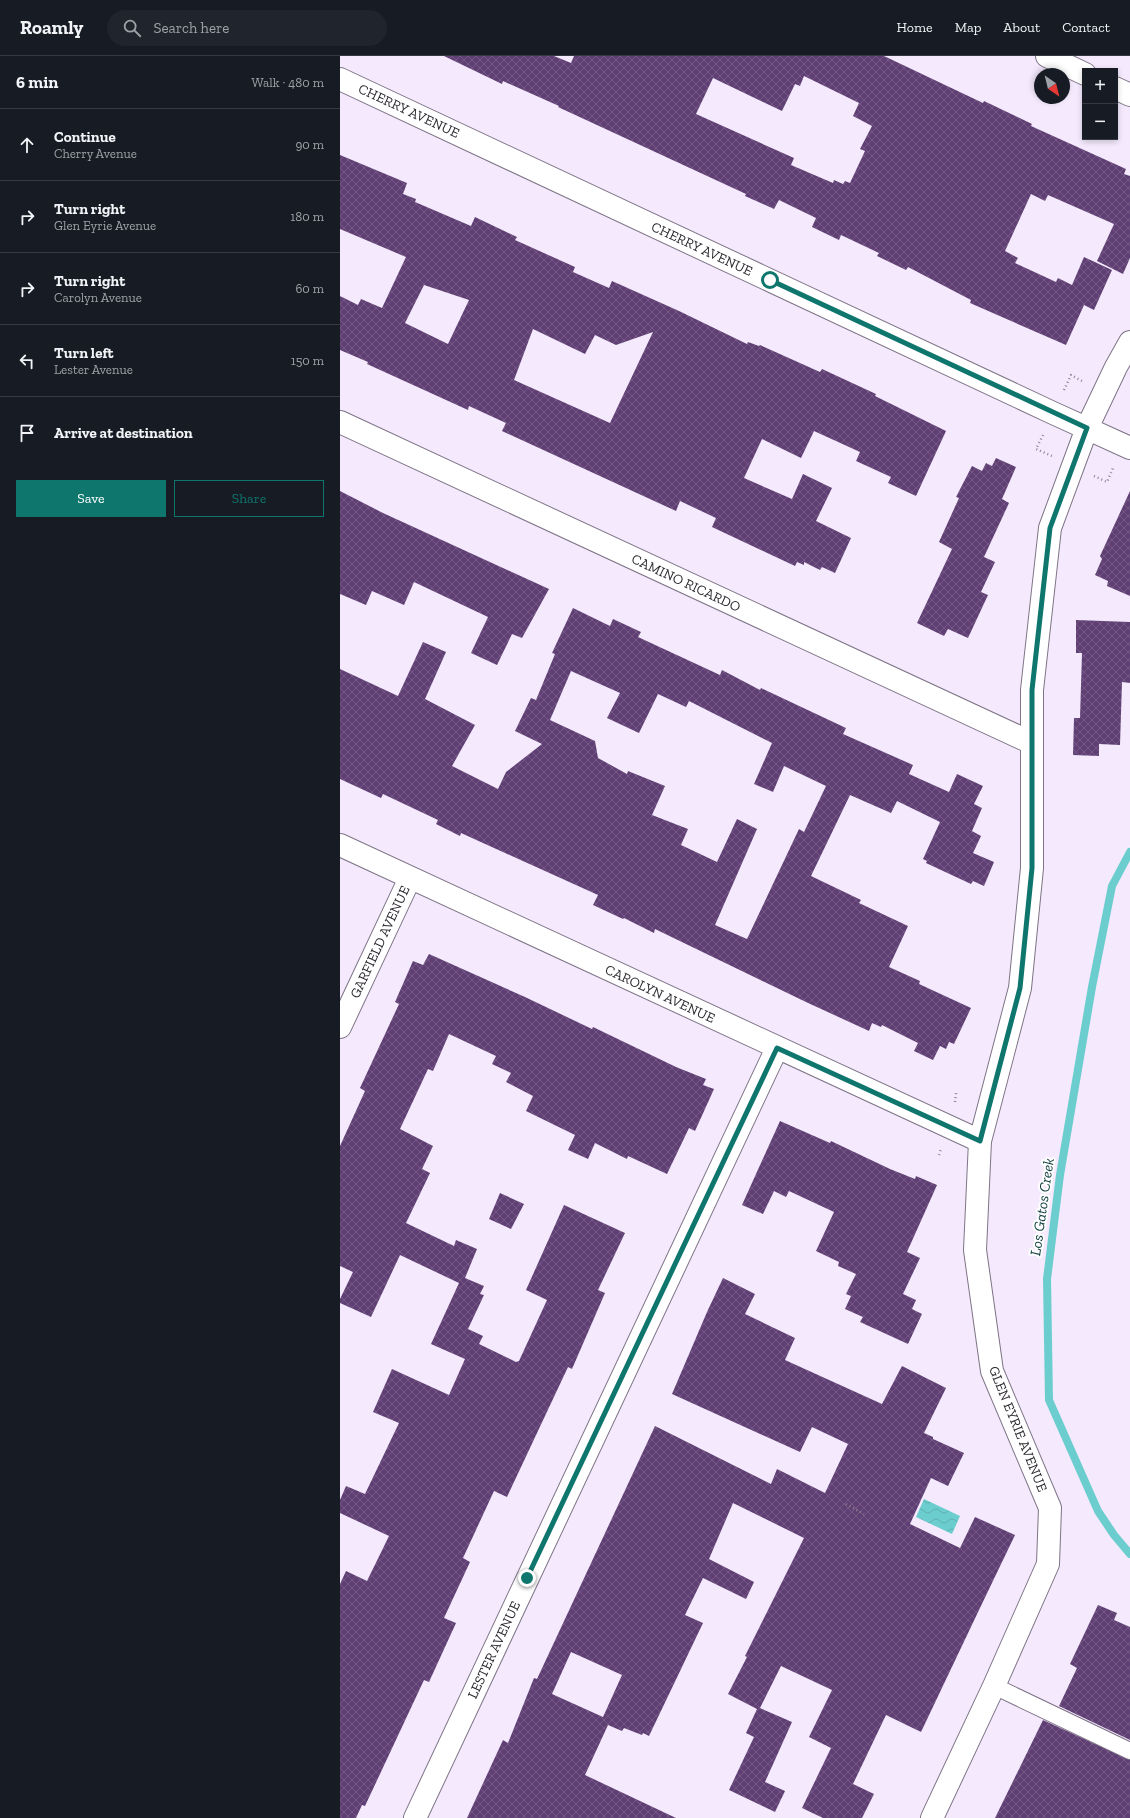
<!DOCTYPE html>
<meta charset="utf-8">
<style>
:root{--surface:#171b24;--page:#20242c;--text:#f1f3f6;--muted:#9ea1a6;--line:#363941;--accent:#0f766e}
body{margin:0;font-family:"Zilla Slab",serif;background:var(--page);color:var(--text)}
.controls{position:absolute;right:12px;top:12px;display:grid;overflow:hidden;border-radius:0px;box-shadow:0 2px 6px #0003}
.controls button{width:36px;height:36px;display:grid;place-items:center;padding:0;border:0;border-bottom:1px solid var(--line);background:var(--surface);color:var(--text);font:20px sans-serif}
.compass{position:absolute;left:694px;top:12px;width:36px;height:36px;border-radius:50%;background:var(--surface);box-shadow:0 2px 6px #0003;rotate:145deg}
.stop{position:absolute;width:12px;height:12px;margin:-9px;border:3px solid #0f766e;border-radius:50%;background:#fff}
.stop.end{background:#0f766e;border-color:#fff;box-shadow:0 1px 4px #0008}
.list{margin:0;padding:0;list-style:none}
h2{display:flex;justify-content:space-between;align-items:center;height:52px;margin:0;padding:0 16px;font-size:17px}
h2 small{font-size:13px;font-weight:400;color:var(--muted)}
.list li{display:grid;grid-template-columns:26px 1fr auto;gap:12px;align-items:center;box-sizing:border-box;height:72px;padding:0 16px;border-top:1px solid var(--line)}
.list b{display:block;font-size:15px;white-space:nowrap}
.list p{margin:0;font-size:13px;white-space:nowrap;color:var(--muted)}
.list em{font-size:13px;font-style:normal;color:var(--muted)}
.actions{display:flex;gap:8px;padding:12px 16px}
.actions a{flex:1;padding:9px 0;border:1px solid var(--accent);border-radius:0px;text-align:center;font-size:14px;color:var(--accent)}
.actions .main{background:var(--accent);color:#fff}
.icon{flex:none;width:22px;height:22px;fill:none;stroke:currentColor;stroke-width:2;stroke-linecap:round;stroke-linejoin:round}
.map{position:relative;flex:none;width:790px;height:1762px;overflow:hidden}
header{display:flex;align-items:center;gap:24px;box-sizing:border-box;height:56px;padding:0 20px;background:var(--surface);border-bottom:1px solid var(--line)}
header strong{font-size:19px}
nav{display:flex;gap:22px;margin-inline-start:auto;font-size:14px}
.search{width:280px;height:36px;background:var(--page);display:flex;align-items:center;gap:10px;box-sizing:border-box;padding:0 14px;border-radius:22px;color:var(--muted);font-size:15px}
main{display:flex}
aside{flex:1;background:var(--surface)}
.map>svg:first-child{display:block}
.water{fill:url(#water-waves)}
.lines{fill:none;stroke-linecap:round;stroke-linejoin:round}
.stream{stroke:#6ccdcf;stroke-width:8}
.building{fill:url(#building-cross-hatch);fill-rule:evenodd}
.service-casing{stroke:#7e7486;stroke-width:18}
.minor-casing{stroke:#7e7486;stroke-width:24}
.path{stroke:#8d8693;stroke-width:2.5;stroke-dasharray:1 3;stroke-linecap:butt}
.service{stroke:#fff;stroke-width:16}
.minor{stroke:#fff;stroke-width:22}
.route{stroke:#0f766e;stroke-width:5}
.labels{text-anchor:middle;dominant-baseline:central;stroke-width:4;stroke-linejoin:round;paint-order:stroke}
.street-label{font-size:14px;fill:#2c282f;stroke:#fff}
.water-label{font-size:15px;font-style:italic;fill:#124041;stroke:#fff}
</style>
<header>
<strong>Roamly</strong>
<div class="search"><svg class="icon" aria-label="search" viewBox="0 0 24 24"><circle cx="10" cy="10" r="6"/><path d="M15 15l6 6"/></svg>Search here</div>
<nav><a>Home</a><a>Map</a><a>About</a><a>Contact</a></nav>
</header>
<main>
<aside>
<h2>6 min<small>Walk · 480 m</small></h2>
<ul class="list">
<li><svg class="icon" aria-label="ahead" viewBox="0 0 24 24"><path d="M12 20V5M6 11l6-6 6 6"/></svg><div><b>Continue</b><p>Cherry Avenue</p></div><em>90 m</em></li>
<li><svg class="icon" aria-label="right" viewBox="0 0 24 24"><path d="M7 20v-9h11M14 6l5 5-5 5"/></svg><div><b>Turn right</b><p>Glen Eyrie Avenue</p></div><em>180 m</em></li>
<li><svg class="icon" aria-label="right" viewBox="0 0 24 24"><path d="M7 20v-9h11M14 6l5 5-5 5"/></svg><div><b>Turn right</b><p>Carolyn Avenue</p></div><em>60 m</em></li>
<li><svg class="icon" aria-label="left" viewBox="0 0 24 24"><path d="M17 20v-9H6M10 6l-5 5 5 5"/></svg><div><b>Turn left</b><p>Lester Avenue</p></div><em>150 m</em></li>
<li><svg class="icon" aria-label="arrive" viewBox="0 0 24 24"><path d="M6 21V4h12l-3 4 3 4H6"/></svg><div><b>Arrive at destination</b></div></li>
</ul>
<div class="actions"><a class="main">Save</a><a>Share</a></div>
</aside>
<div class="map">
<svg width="790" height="1762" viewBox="0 0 790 1762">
<defs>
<pattern id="water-waves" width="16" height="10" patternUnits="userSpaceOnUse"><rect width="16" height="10" fill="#6ccdcf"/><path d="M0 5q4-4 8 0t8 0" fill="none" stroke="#5eb0b2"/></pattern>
<pattern id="building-cross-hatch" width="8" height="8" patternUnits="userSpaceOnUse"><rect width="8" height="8" fill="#604074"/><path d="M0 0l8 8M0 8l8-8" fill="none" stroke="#735983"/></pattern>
</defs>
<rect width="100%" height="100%" fill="#f4e9fd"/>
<path class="water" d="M 584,1443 L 620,1460 L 612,1478 L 576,1461 Z"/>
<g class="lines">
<path class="stream" d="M 790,796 L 772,830 L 752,931 L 720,1119 L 707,1223 L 709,1344 L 758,1455 L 774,1479 L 790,1498"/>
</g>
<path class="building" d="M 104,0 L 214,0 L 231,7 L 234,0 L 544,0 L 643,47 L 644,45 L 692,68 L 691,70 L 786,113 L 784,118 L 790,120 L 790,202 L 783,218 L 757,205 L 774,168 L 708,139 L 705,145 L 691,138 L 665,195 L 678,202 L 675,207 L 716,226 L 718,222 L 732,229 L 744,201 L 772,214 L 754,254 L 744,249 L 726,289 L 630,247 L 631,244 L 568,211 L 566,214 L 537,200 L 539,197 L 501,179 L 499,184 L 472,171 L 476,162 L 439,144 L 434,153 L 405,140 L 406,138 L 218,51 L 219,50 L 163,25 L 162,28 ZM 464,20 L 519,47 L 513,60 L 532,70 L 520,93 L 525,95 L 510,127 L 505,125 L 503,128 L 494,124 L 493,127 L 451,109 L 454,102 L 356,58 L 373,22 L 442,55 L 455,28 L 460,30 Z
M 0,99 L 67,127 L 63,138 L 76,143 L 75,146 L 131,170 L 135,161 L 177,181 L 175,184 L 235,211 L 233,216 L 269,232 L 272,225 L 339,255 L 407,288 L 408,286 L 419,290 L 420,289 L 480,316 L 482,313 L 536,338 L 535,340 L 606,375 L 576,440 L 548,427 L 551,421 L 516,405 L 520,396 L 474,375 L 461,402 L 422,383 L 404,422 L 452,443 L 463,418 L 492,432 L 476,465 L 511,482 L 495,517 L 482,511 L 480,514 L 464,506 L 464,509 L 457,506 L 455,510 L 372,471 L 376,462 L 340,445 L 336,455 L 162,375 L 166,367 L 129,350 L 128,354 L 27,308 L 28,306 L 0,294 L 0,240 L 18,249 L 21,243 L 42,252 L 66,201 L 0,173 ZM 84,229 L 129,244 L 108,288 L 65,267 ZM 193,273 L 245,298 L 255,279 L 276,289 L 313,276 L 270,367 L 174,324 Z
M 656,402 L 676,411 L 662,443 L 669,447 L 644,501 L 655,506 L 641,536 L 648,539 L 628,582 L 608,573 L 604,580 L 577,567 L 612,493 L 599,486 L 619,442 L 616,441 L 632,410 L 642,415 L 646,407 L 652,410 Z
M 0,435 L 43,457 L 209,533 L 182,582 L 172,578 L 157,609 L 131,597 L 148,561 L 74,526 L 64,549 L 32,535 L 26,549 L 0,538 Z
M 790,435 L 790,540 L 767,530 L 768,525 L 755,519 L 762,503 L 760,500 Z
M 233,552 L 270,570 L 273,563 L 301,576 L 298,581 L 380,619 L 382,614 L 420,634 L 421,632 L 506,672 L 503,678 L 573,709 L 569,718 L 609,736 L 617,718 L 643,730 L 634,748 L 642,752 L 632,775 L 641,780 L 633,797 L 654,806 L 644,830 L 633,825 L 631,828 L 586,807 L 587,805 L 583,803 L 600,766 L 557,745 L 551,757 L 510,739 L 471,820 L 521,844 L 519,847 L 568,870 L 549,911 L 580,925 L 579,928 L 631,952 L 614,988 L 609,986 L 606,993 L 600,990 L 593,1004 L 574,995 L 578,987 L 542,969 L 541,971 L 532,967 L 529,975 L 466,946 L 315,873 L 314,877 L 284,862 L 283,863 L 253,849 L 258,839 L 121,777 L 120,780 L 96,768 L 98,764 L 43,738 L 41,742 L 0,723 L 0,613 L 58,640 L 83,586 L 106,596 L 85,643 L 135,669 L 112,710 L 158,733 L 166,716 L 202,688 L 175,675 L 191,642 L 196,644 L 215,598 L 212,597 ZM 231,615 L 280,637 L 267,662 L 299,677 L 318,638 L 346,651 L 349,645 L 432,687 L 414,728 L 433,736 L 444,710 L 486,730 L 464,776 L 459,773 L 407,883 L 375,869 L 417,773 L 397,763 L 377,806 L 341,789 L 348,773 L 312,759 L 325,730 L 288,715 L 287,718 L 258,702 L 255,685 L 210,664 Z
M 736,564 L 790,566 L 790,627 L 782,626 L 780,689 L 759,688 L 759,700 L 733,699 L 734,662 L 740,662 L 742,597 L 736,597 Z
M 89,898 L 185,941 L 252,973 L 253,971 L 336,1011 L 366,1023 L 363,1029 L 374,1033 L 355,1075 L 349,1072 L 327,1118 L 288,1100 L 287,1103 L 255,1087 L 248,1103 L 228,1094 L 235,1079 L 186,1055 L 193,1040 L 166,1026 L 171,1017 L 152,1008 L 156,1000 L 109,978 L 93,1015 L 88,1013 L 60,1073 L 93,1090 L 82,1113 L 90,1117 L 66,1167 L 114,1190 L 116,1184 L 137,1193 L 125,1222 L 144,1230 L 140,1238 L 144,1239 L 128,1273 L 143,1280 L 139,1288 L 176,1306 L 179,1305 L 207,1244 L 186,1234 L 224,1149 L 285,1177 L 258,1234 L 265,1237 L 232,1313 L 228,1311 L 167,1441 L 154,1435 L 123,1502 L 130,1506 L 104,1562 L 116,1567 L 89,1626 L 84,1624 L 25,1750 L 22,1749 L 16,1762 L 0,1762 L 0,1528 L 6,1515 L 27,1525 L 49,1480 L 0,1457 L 0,1444 L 6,1430 L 25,1438 L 59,1367 L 33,1356 L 52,1313 L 109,1339 L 125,1303 L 91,1288 L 119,1227 L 60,1199 L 31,1261 L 0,1247 L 0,1243 L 13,1216 L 0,1210 L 0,1090 L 25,1035 L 20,1032 L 59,948 L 55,946 L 73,905 L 83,909 Z
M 440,1065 L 490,1087 L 491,1085 L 550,1113 L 575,1123 L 576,1120 L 597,1129 L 567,1196 L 580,1202 L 563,1238 L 576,1244 L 572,1253 L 582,1258 L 568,1288 L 520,1266 L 523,1261 L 505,1253 L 511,1240 L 506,1238 L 516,1218 L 498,1210 L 499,1206 L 476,1195 L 494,1156 L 449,1135 L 446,1141 L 434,1135 L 423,1158 L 402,1149 Z
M 160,1137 L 184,1148 L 171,1173 L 149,1163 Z
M 383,1222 L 415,1238 L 405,1258 L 455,1282 L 445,1304 L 542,1348 L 562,1310 L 606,1332 L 584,1377 L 593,1381 L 593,1383 L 624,1397 L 608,1430 L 591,1422 L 570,1468 L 620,1492 L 635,1461 L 675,1479 L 639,1554 L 581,1676 L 546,1659 L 513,1728 L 534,1738 L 522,1762 L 483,1762 L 462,1752 L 491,1692 L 469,1681 L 492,1634 L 441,1610 L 420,1652 L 452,1666 L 425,1726 L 445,1735 L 435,1756 L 389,1734 L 414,1681 L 406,1677 L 417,1653 L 388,1638 L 407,1601 L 405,1600 L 464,1482 L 393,1447 L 369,1503 L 414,1526 L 406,1543 L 363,1522 L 345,1559 L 363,1567 L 309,1680 L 303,1677 L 302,1679 L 284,1672 L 282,1675 L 268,1669 L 245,1719 L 336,1762 L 127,1762 L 163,1684 L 168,1687 L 194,1622 L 197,1623 L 315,1370 L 431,1428 L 437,1413 L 485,1437 L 508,1388 L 472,1371 L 460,1396 L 332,1338 L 367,1256 ZM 231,1596 L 282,1619 L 263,1661 L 212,1638 Z
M 758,1549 L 777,1557 L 774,1564 L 790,1571 L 790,1684 L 719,1650 L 737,1612 L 730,1608 Z
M 703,1664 L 790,1704 L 790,1762 L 655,1762 Z"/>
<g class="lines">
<defs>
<path id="service" d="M 654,1630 L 790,1695"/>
<path id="minor" d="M 707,0 L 745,18
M 0,23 L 713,357 L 790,392
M 775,32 L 790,39
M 0,366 L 692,687
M 0,789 L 640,1085
M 0,971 L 70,822
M 75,1762 L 437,992
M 592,1762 L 654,1630 L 708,1508 L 710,1452 L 652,1315 L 635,1194 L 640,1085 L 680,932 L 692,812 L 692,634 L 710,472 L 747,372 L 776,311 L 790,286"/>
</defs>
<use href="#service" class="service-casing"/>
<use href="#minor" class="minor-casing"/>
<path class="path" d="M 724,334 L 731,319 L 742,325
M 703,379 L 696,393 L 712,400
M 754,420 L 767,426 L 773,412
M 615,1046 L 616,1037
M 599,1099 L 601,1093
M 506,1448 L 524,1458"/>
<use href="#service" class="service"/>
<use href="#minor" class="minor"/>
</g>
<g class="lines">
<path class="route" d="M 187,1522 L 437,992 L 640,1085 L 680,932 L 692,812 L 692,634 L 710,472 L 747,372 L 430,224"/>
</g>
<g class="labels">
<g class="street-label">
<text transform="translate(69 55) rotate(25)">CHERRY AVENUE</text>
<text transform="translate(362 193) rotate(25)">CHERRY AVENUE</text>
<text transform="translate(346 527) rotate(25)">CAMINO RICARDO</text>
<text transform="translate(40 886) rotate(-65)">GARFIELD AVENUE</text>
<text transform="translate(320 938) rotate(25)">CAROLYN AVENUE</text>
<text transform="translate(678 1373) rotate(68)">GLEN EYRIE AVENUE</text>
<text transform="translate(154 1594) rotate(-65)">LESTER AVENUE</text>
</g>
<g class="water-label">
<text transform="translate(702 1151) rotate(-82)">Los Gatos Creek</text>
</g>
</g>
</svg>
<div class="controls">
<button>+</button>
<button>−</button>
</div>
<svg class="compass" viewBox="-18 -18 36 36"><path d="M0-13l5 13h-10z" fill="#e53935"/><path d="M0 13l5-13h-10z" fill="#9ea1a6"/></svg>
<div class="stop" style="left:430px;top:224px"></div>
<div class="stop end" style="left:187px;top:1522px"></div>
</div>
</main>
